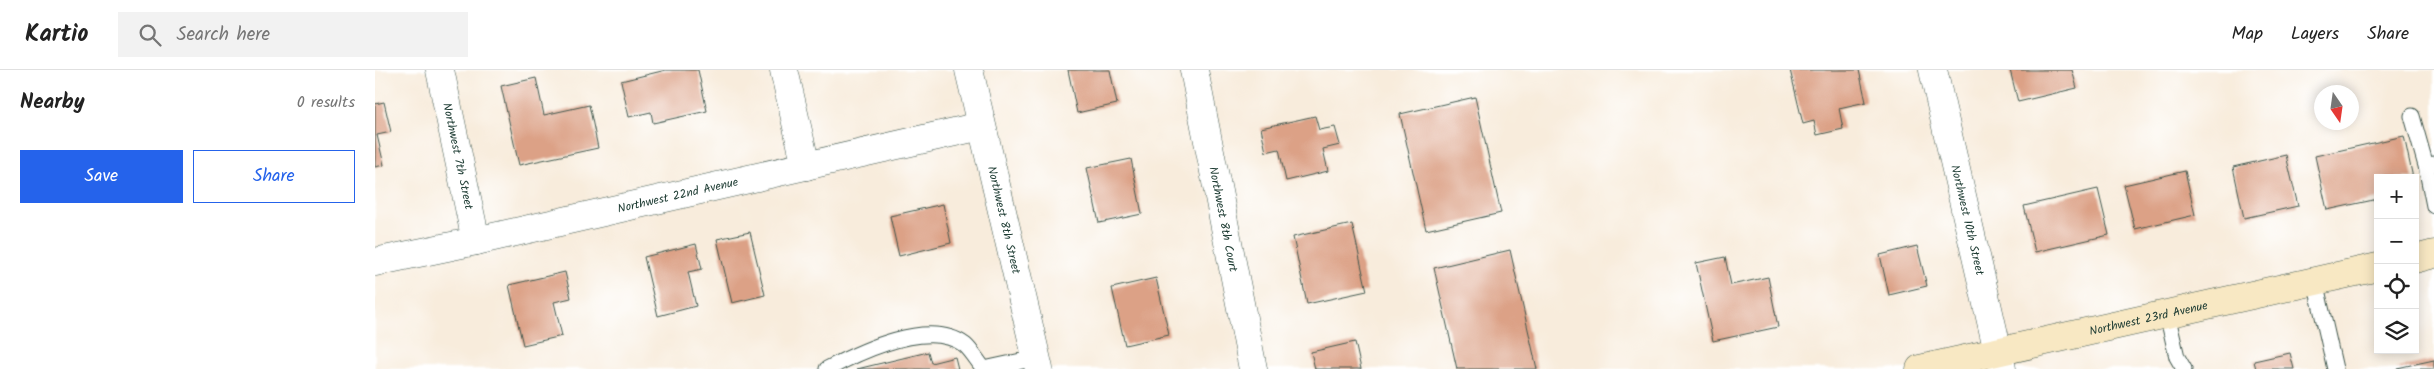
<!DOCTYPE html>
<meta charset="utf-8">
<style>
:root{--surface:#fff;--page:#f2f2f2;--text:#222;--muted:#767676;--line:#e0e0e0;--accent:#2563eb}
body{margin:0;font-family:Kalam,sans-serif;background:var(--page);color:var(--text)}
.controls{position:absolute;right:15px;bottom:15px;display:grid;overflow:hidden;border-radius:0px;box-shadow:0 2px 12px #0003}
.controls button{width:45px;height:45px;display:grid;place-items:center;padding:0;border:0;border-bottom:1px solid var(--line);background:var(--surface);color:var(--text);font:25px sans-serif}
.compass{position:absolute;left:1939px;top:15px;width:45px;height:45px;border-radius:50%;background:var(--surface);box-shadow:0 2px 12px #0003;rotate:167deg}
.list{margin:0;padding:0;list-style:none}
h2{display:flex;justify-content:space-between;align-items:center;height:65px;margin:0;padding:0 20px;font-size:21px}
h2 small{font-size:16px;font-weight:400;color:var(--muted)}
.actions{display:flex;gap:10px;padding:15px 20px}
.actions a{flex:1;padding:11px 0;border:1px solid var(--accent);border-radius:0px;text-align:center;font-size:18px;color:var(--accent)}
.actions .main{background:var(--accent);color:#fff}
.icon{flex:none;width:28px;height:28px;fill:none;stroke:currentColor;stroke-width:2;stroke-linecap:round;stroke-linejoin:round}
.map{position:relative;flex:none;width:2059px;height:299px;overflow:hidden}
header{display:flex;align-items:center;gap:30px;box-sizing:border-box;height:70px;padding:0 25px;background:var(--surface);border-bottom:1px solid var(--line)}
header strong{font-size:24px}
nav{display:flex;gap:28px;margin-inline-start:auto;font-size:18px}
.search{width:350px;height:45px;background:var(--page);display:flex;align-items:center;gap:12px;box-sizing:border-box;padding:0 18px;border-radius:0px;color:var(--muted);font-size:19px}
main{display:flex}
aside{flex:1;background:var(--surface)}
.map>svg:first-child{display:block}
.building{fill:#dca186}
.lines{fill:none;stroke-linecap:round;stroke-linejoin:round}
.service-casing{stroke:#40574d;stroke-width:17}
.minor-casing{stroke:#40574d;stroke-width:29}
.secondary-casing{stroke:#40574d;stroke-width:29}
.service{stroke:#fff;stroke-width:15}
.minor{stroke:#fff;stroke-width:28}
.secondary{stroke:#f8e8c3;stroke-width:28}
.labels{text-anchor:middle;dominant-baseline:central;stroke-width:5;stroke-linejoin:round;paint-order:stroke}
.street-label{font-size:12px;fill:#1f3d34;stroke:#fff}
</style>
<header>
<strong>Kartio</strong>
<div class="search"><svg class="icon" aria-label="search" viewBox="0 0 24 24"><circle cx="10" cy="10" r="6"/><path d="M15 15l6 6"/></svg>Search here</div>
<nav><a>Map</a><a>Layers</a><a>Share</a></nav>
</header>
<main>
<aside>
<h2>Nearby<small>0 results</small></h2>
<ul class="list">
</ul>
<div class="actions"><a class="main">Save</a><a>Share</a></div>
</aside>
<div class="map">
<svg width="2059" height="299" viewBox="0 0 2059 299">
<rect width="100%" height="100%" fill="#fff"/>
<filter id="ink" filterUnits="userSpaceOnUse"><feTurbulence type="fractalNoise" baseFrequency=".02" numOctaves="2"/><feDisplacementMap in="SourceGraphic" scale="10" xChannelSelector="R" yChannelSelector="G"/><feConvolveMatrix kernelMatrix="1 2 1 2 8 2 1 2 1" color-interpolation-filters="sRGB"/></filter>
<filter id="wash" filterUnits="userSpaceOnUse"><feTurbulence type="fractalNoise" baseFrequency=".0096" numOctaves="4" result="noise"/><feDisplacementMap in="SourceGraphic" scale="20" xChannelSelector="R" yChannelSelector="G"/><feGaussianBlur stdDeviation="1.12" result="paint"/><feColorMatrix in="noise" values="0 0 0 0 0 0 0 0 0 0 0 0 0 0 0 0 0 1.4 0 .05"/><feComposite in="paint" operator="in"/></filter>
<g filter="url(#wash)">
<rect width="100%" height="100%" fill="#f8ecdc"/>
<g id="blocks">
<path class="building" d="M 291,0 L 323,0 L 332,41 L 278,53 L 276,42 L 254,47 L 246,11 Z
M 693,0 L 735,0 L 742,34 L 702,43 Z
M 1415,0 L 1484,0 L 1491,32 L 1464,38 L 1468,59 L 1442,65 L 1439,51 L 1428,54 Z
M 1635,0 L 1697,0 L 1702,18 L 1643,32 Z
M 161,8 L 169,45 L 214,35 L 223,78 L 144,95 L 126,16 Z
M 1100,27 L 1126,143 L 1051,160 L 1025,44 Z
M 9,32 L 16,62 L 2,65 L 9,95 L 0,97 L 0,34 Z
M 940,46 L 944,60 L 960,57 L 965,75 L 948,79 L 953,101 L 911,111 L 904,79 L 891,82 L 886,58 Z
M 2029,66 L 2038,108 L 2003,108 L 2003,129 L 1952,140 L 1940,86 Z
M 1911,85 L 1923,136 L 1869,148 L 1858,97 Z
M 756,89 L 767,144 L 724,153 L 712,98 Z
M 1810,101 L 1820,145 L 1760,159 L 1749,115 Z
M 1723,119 L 1734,165 L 1660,182 L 1649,136 Z
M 568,134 L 576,173 L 524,186 L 515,146 Z
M 977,154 L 992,221 L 932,234 L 918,167 Z
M 375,162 L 390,225 L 357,233 L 342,169 Z
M 321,174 L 327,199 L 313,202 L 321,236 L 283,246 L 269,187 Z
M 1542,176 L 1552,216 L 1514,225 L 1505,185 Z
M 1135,180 L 1162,299 L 1082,299 L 1059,198 Z
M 1350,187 L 1356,215 L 1393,207 L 1403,257 L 1338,271 L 1321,193 Z
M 190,202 L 196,228 L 179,232 L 187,266 L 148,275 L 134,215 Z
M 781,208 L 794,265 L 750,275 L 737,218 Z
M 980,272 L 986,299 L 940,299 L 936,282 Z
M 553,282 L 556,293 L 580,287 L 583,299 L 482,299 Z
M 1915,283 L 1919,299 L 1881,299 L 1879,291 Z
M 2059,290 L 2059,299 L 2022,299 L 2022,298 Z"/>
</g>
</g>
<g filter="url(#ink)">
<use href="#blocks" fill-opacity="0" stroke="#40574d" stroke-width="1"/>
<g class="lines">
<defs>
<path id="service" d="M 2037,46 L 2051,96
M 2059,94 L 2051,96 L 2059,136
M 1940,211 L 1960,299
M 1792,244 L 1802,287 L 1809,299
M 452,299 C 486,281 554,248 590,275 C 597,281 603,292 609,299
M 609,299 L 661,288"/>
<g id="minor">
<path id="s1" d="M 65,0 L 101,171"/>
<path d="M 409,0 L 431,96"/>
<path id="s2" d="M 594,0 L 664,299"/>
<path id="s3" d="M 819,0 L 878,299"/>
<path id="s4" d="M 1558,0 L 1627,299"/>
<path id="s5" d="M 0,192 L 101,171 L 606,56"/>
</g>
<g id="secondary">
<path d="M 2040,189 L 2059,184"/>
<path id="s6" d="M 1545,299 L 2003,197"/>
</g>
</defs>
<use href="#service" class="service-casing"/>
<use href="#minor" class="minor-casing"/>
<use href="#secondary" class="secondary-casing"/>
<use href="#service" class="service"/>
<use href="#minor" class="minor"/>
<use href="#secondary" class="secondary"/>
</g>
</g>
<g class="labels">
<g class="street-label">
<text stroke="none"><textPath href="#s1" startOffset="88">Northwest 7th Street</textPath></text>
<text stroke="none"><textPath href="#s5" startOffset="310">Northwest 22nd Avenue</textPath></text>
<text stroke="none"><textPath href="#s3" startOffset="152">Northwest 8th Court</textPath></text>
<text stroke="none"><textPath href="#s4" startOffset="154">Northwest 10th Street</textPath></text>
<text stroke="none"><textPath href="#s2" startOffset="154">Northwest 8th Street</textPath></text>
<text stroke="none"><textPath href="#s6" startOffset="234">Northwest 23rd Avenue</textPath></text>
</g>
</g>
</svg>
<div class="controls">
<button>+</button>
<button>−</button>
<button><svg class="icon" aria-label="locate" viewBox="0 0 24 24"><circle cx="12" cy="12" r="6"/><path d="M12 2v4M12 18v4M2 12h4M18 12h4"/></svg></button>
<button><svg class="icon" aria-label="layers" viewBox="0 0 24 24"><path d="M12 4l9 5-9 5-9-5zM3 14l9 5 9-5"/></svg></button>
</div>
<svg class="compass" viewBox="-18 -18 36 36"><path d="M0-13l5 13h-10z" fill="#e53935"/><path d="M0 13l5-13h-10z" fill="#767676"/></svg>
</div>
</main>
